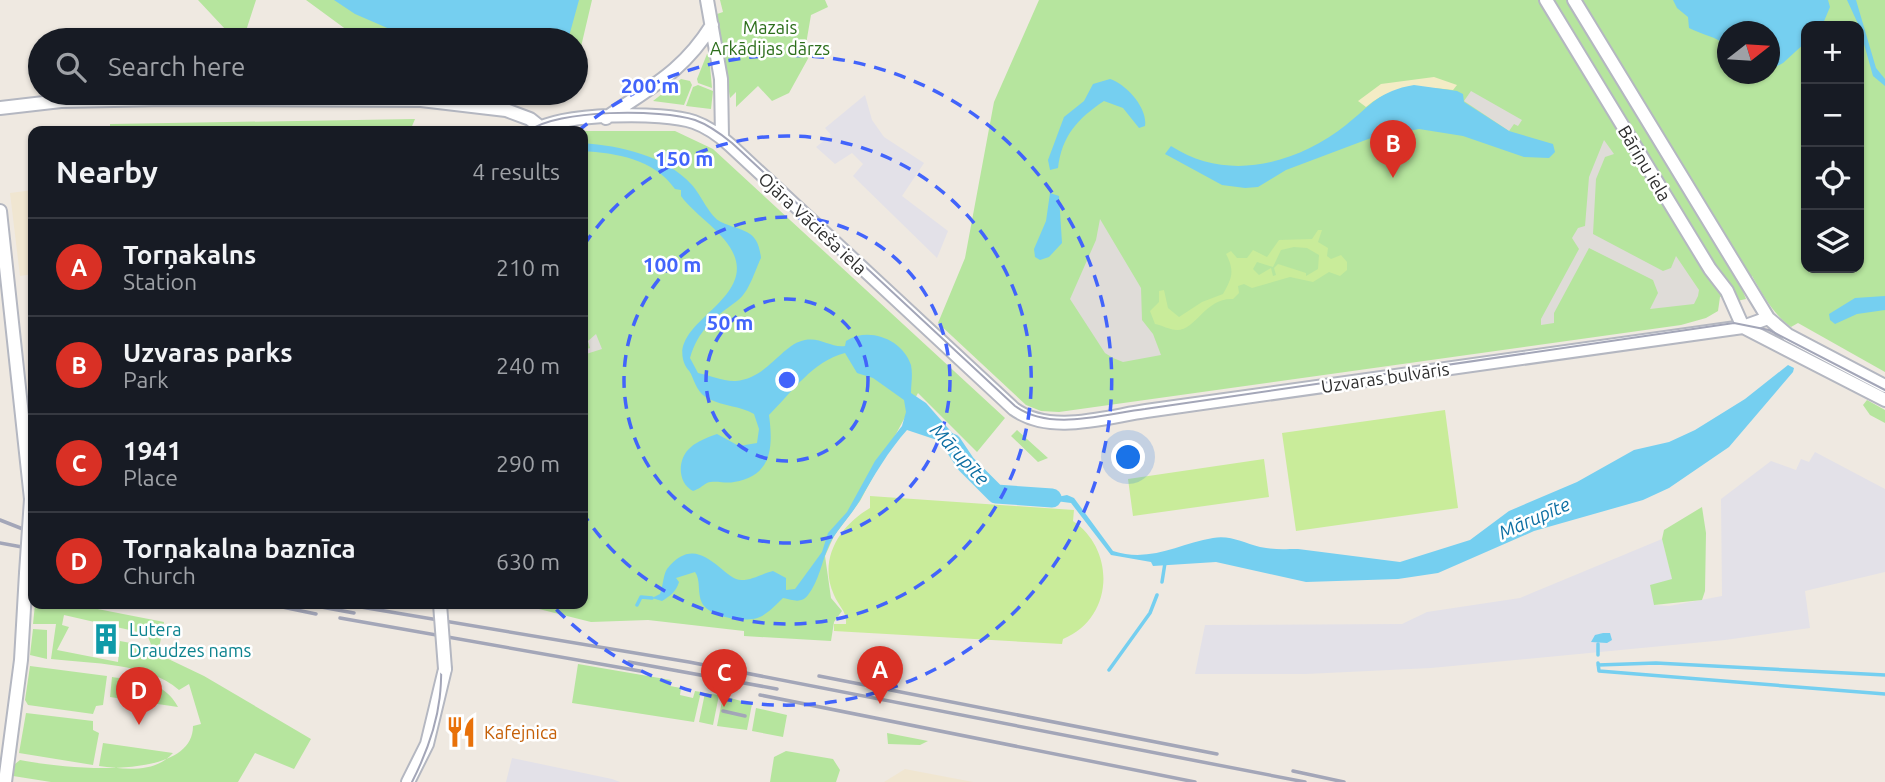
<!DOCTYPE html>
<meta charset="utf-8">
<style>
:root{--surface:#171b24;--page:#242831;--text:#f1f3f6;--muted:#9ea1a6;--line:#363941;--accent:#d93025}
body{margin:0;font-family:Ubuntu,sans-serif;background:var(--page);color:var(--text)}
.controls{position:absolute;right:21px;top:21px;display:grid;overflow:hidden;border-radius:14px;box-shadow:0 2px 5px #0004}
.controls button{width:63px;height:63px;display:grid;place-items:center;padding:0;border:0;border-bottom:2px solid var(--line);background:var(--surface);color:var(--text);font:35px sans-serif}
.compass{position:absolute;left:1717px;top:21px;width:63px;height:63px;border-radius:50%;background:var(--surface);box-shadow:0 2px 5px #0004;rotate:73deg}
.you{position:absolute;left:1129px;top:458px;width:24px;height:24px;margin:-18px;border:5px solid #fff;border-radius:50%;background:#1a73e8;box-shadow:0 0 0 10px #1a73e833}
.badge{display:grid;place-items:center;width:46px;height:46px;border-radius:50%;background:var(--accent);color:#fff;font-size:23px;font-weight:700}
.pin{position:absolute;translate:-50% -58px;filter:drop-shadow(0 2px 4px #0008)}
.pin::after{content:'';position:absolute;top:37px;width:24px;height:21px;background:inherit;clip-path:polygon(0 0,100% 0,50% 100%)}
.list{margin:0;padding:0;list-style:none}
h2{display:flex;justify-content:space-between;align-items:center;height:91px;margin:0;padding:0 28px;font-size:30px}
h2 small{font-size:23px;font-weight:400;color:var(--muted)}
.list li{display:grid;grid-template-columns:46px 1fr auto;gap:21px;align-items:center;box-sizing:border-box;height:98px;padding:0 28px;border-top:2px solid var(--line)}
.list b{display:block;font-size:26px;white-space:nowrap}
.list p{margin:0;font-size:23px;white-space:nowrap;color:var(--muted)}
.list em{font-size:23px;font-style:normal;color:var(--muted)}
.icon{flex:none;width:38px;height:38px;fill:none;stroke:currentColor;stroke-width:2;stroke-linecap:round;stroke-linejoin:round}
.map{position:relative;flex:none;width:1885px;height:782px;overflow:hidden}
.search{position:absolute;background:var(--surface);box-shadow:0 2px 5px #0004;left:28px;top:28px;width:560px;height:77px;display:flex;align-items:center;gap:18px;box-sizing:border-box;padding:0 24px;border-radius:38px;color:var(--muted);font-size:26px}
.panel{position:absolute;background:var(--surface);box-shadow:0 2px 5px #0004;left:28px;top:126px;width:560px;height:483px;border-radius:14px}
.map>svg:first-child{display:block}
.industrial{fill:#e3e1e8}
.education{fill:#f0e6d1}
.green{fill:#b6e59e;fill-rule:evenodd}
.sand{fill:#f3ecc5}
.pitch{fill:#c9ec9a;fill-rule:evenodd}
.plaza{fill:#dfdcd8}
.water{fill:#75cff0}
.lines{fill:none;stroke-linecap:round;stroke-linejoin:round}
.stream{stroke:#75cff0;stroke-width:3.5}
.river{stroke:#75cff0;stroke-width:19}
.tertiary-casing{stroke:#b4b7c1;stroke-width:16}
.tertiary{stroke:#fff;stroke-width:12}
.tram{stroke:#a3a6b8;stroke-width:2}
.rail{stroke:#a3a6b8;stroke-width:3.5}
.tertiary-bridge-casing{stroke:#b4b7c1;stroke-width:16;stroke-linecap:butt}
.tertiary-bridge{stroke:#fff;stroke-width:12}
.ring{fill:none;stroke:#4264fb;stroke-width:3.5;stroke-dasharray:12 9}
.labels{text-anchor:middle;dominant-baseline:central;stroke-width:5;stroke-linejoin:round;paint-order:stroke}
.park-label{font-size:18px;fill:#2c6e1b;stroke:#fff}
.street-label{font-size:18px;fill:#2e2e2e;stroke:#fff}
.culture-label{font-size:18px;fill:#0d838f;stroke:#fff;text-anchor:start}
.food-label{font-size:18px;fill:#c56008;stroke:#fff;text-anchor:start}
.water-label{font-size:19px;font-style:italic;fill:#0d6fa3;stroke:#fff}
.centre{fill:#4264fb;stroke:#fff;stroke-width:3.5}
.ring-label{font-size:21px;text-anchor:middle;font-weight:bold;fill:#4264fb;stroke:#fff;stroke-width:5;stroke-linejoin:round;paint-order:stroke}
</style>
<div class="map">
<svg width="1885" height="782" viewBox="0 0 1885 782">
<rect width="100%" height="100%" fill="#efe9e1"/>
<path class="industrial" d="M 865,95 L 872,120 L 884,137 L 924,163 L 902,196 L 948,231 L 937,258 L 853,176 L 863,164 L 852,153 L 835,164 L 816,147 L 831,135 L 825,128 Z
M 1815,452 L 1885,489 L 1885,572 L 1805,591 L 1810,628 L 1725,640 L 1431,668 L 1306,674 L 1195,674 L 1205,625 L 1402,624 L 1427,612 L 1520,598 L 1662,539 L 1672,579 L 1654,605 L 1669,606 L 1722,596 L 1721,499 L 1771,461 L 1796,470 L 1801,459 L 1809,462 Z
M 512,758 L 612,779 L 620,782 L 506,782 Z"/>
<path class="education" d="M 33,190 L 33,274 L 20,276 L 10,193 Z
M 905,769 L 973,782 L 884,782 Z"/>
<path class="green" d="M 198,0 L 256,0 L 243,40 L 226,40 L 226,30 Z
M 306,0 L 592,0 L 576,68 L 576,40 L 352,40 L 351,33 Z
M 720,0 L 825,0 L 828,7 L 811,15 L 805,50 L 810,55 L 789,93 L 772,101 L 758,86 L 736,107 L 736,92 L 730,98 L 717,14 L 723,12 Z
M 1039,0 L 1885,0 L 1885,372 L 1798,323 L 1791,327 C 1773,314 1763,295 1752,276 L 1740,284 L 1746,299 L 1737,301 L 1729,291 L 1720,297 L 1718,311 L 1706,318 L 1681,325 L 1059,412 L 1041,411 L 1026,405 L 938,323 L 965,258 L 994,102 ZM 1806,26 L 1859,26 L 1859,268 L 1806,268 ZM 1728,32 L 1770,32 L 1770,74 L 1728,74 Z
M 707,54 L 709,55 L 712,88 L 698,83 L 697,79 Z
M 681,79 L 690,81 L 692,85 L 684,105 L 653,101 Z
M 698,85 L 713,91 L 711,109 L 686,106 L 693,87 Z
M 415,119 L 410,131 L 110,131 L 110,124 Z
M 563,131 L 675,131 L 713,149 L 1005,418 L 977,452 L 918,393 L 860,501 L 834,536 L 825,556 L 831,598 L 842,611 L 834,622 L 831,641 L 744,636 L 744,631 L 648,620 L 591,622 L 535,608 L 497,604 L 583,604 L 583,131 Z
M 1867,400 L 1885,410 L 1885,423 L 1870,415 L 1863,405 Z
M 1017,430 L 1048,458 L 1038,462 L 1011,436 Z
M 1702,507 L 1706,533 L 1705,591 L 1702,600 L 1654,605 L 1650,585 L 1672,579 L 1662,539 L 1664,530 Z
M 35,604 L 72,604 L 164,622 L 158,654 L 204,676 L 311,739 L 294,769 L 255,753 L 238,782 L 51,782 L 13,776 L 15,764 L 20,760 C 67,769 193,782 193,726 L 201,724 L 189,684 L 179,690 C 147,662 92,664 51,659 L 56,624 L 33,624 ZM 64,615 L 147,634 L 152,647 L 120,641 L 118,662 L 57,650 L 69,627 L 62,625 Z
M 33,629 L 47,630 L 47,659 L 30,655 Z
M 578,664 L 671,680 L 670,686 L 681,688 L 680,695 L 693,698 L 695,691 L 701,692 L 694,722 L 572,703 Z
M 30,666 L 107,676 L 103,705 L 96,706 L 93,714 L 28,705 L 25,700 Z
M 112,677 C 138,681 165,681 178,707 L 110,697 Z
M 705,693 L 719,695 L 713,725 L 699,722 Z
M 723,696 L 752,704 L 747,730 L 717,726 Z
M 756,708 L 787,715 L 783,737 L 752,731 Z
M 26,713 L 93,721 L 93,730 L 99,733 L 93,765 L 19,753 Z
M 887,733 L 928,741 L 920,745 L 888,744 Z
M 103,743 L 173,753 C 154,774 124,769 99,766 Z
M 786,751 L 833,759 L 840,770 L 836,782 L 770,782 L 774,757 Z"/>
<path class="sand" d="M 1434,77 L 1457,85 L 1453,90 C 1419,86 1393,84 1366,107 L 1358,101 L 1381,84 Z"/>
<path class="pitch" d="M 1318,230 L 1322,230 L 1318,242 L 1328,248 L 1327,256 L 1331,259 L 1341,255 L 1347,262 L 1347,270 L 1340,276 L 1329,272 L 1313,282 L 1290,277 L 1252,288 L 1244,284 L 1238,286 L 1239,293 L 1233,299 C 1205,298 1196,330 1177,330 C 1170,330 1161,325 1155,324 L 1150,311 L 1159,302 L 1159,291 L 1164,290 L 1168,308 L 1179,317 L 1202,302 L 1223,294 C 1232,278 1235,271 1226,254 L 1231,251 L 1237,258 L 1247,258 L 1253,250 L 1267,257 L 1279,240 L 1312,239 ZM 1294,247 L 1307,248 L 1319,255 L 1318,269 L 1306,276 L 1306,273 L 1278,264 L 1274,268 L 1276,275 L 1273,276 L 1271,268 L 1259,275 L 1253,269 L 1257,262 L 1273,267 L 1281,250 Z
M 1445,410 L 1458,508 L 1296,531 L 1282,433 Z
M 1264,459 L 1269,497 L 1133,516 L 1128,479 Z
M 870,496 L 1074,510 L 1073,521 C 1117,551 1113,619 1063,639 L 1062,644 L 834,631 L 834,624 L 846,624 C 847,611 839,607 834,595 C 818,560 839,526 870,508 Z"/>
<path class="plaza" d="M 1471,91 L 1522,120 L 1518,126 L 1514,124 L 1509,131 L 1464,101 Z
M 1604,140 L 1614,154 L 1605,157 L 1596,179 L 1593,234 L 1663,271 L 1671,268 L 1676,256 L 1699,290 L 1698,296 L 1694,304 L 1650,309 L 1658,293 L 1653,280 L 1589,248 L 1554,313 L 1554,323 L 1541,325 L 1541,319 L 1579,249 L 1572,238 L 1578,228 L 1585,226 L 1589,177 Z
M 1100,219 L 1141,288 L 1142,320 L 1153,334 L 1161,355 L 1123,362 L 1113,358 L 1105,353 L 1070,299 L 1096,240 Z
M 596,334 L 602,349 L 583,355 L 583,350 L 590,348 L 588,341 Z"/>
<path class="water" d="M 334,0 L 579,0 L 568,40 L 415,40 L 355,14 Z
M 1673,0 L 1828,0 L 1830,7 L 1822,26 L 1806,26 L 1806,42 L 1783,63 L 1770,70 L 1770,32 L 1728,32 L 1727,46 C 1716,36 1702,35 1689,28 L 1688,17 L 1677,8 Z
M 1847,0 L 1856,0 L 1876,68 L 1885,79 L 1885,86 L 1873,76 L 1859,26 Z
M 1110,79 C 1126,84 1148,108 1145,126 L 1139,128 L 1123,108 L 1104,101 C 1077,119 1062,136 1058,168 L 1050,170 L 1048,160 L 1064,117 L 1084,101 L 1093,84 Z
M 1414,85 L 1457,91 L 1463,94 L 1464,102 L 1509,131 L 1553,144 L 1555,152 L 1549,158 L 1524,157 L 1463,136 L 1419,129 L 1371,138 L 1286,170 L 1258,187 L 1245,188 L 1222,185 L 1165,154 L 1171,146 C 1228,183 1296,164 1346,125 C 1371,105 1379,91 1414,85 Z
M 583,143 C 620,146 665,155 692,185 C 701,195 710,217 721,222 C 742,232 758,228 761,258 C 755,270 749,293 737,301 C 715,317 698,330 690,358 L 698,373 C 710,375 724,382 736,381 C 768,378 782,344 805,340 C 821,337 831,348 845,346 L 846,341 C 869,326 903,340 911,365 C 913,375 911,384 911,393 L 926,403 L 968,451 L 969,461 L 962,465 L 940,441 L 907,430 C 889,450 873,477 860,500 C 851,516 837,529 829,545 C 822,561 819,581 808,595 C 801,604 793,600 783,598 C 777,604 769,612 762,616 C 749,624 710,618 702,603 C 697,593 701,580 695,572 L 676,578 L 679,582 C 676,592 670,596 662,601 L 652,598 L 660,594 C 663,587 663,575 667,569 C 699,528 723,581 742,580 C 752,580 764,573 773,571 L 786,578 L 786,590 L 795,589 L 822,552 L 828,533 L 847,512 L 875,461 L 902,426 L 906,412 L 904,400 L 873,378 L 857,373 L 845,353 C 813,361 792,392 769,415 C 773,445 773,476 734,482 C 726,484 715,480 707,483 C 702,486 699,489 693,491 C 677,483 677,458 691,447 C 696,442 710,436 717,434 L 739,446 L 757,443 L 759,429 L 754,414 C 740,406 723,406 709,399 C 698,394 695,383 691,374 C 689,370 686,368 685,365 C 667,325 746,304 736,261 C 730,235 696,217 681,196 L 681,190 L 675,189 C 654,159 616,153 583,151 Z
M 1050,193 L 1059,196 L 1062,243 L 1049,257 L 1040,260 L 1035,257 L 1034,249 L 1046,221 Z
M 1885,296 L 1885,310 L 1857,314 L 1835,324 L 1830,320 L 1829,314 L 1855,298 Z
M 1788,365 L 1794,368 L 1793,372 L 1729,447 L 1669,488 L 1643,500 L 1534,531 L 1438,573 L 1398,579 L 1306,582 L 1216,562 L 1153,566 L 1151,562 L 1111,555 L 1071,503 L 1048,500 L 1027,501 L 1028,493 L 1057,497 L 1067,495 L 1074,498 L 1113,551 C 1150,563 1178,544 1213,538 C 1231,535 1243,543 1260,547 C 1274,550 1284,549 1298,549 L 1400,562 L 1470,540 L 1509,511 L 1577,482 L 1634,450 L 1669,442 L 1695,430 L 1745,399 Z
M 1603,633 L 1610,633 L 1612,640 L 1607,643 L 1591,642 L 1595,635 Z"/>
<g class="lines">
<path class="stream" d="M 1162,582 L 1165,563
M 637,605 L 641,597 L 652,598
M 1598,655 L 1598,644
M 1598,663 L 1599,671 L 1885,694
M 1598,665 L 1656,663 L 1885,675
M 1109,670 L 1150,613 L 1157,595"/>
<path class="river" d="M 952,443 L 966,464 L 996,494 L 1052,498"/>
<defs>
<path id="tertiary" d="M 707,0 L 721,79 L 722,137
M 1546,0 L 1710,269 L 1727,291 L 1743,327
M 1574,0 L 1768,318 L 1788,335 L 1885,386
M 0,108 L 61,101 L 167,99 L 421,100 L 506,110 L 530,119 L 540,127
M 606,118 C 650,87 682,73 712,25
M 534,131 C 561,113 663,111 694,122 C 708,127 719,135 730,145 L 1014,409 C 1050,435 1105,417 1146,411 L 1743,327 L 1768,318
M 0,211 L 31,499
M 1743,327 L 1885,400
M 5,782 L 21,660 L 26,573
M 408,782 L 427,744 L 445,669"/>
</defs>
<use href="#tertiary" class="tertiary-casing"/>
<use href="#tertiary" class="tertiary"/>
<path class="tram" d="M 529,131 C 556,109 662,109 695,120 C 709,125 721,134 732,143 L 1015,406 C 1051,432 1104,414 1145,409 L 1734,323 L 1769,330 L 1885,390
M 412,782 C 447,713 443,678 438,604"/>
<path class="rail" d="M 0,520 L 33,533
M 0,543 L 33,549
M 268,604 L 316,614
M 305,604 L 354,613
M 343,604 L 689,662 L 1305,782
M 340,618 L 640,671
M 629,662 L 777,689
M 819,676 L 1217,754
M 760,695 L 1195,782
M 723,711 L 745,716
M 1293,771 L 1344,782"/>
<defs>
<path id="tertiary-bridge" d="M 26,573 L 31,499
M 440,604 L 445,669"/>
</defs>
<use href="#tertiary-bridge" class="tertiary-bridge-casing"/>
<use href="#tertiary-bridge" class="tertiary-bridge"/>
</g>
<g class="ring">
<circle cx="787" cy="380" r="81"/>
<circle cx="787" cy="380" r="163"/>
<path d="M584 245A244 244 0 1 1 584 515"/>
<path d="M578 131A325 325 0 1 1 553 606"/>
</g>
<defs>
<symbol id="building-bare" viewBox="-9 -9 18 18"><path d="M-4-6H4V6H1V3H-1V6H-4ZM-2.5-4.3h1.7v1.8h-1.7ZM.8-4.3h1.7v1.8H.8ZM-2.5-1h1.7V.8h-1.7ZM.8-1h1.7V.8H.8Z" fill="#0f9aa8" stroke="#fff" stroke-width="2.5" paint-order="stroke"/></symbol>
<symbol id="restaurant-bare" viewBox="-9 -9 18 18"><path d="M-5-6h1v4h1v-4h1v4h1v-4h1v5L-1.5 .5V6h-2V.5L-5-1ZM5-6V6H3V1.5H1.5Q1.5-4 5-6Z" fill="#e8710a" stroke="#fff" stroke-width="2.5" paint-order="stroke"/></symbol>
</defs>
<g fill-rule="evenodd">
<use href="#building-bare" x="84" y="617" width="44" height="44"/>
<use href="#restaurant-bare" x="439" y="710" width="44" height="44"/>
</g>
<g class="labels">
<g class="park-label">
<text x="770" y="27">Mazais<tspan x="770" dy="21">Arkādijas dārzs</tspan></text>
</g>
<g class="street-label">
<text transform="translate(1645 163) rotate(59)">Bāriņu iela</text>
<text transform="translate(813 223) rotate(43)">Ojāra Vācieša iela</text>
<text transform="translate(1385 377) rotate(-8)">Uzvaras bulvāris</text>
</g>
<g class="culture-label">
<text x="129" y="629">Lutera<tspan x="129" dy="21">Draudzes nams</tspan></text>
</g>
<g class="food-label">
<text x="484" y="732">Kafejnica</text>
</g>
<g class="water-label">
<text transform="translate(960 454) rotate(47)">Mārupīte</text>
<text transform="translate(1534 518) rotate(-24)">Mārupīte</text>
</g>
</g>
<circle cx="787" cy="380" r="10" class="centre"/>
<g class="ring-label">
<text x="650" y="93">200 m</text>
<text x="684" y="166">150 m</text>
<text x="672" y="272">100 m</text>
<text x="730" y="330">50 m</text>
</g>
</svg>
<div class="controls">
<button>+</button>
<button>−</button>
<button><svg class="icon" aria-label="locate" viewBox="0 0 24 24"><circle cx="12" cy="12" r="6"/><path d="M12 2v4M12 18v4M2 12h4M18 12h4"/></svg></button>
<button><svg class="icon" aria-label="layers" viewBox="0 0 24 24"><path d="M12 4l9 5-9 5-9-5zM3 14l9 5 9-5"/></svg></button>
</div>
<svg class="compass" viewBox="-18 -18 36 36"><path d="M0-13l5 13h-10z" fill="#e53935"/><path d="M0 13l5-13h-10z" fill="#9ea1a6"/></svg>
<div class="you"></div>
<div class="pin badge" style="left:880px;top:704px">A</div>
<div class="pin badge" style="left:1393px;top:178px">B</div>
<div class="pin badge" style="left:724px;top:707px">C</div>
<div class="pin badge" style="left:139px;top:725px">D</div>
<div class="search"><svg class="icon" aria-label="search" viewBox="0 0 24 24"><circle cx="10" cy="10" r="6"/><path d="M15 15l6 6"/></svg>Search here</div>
<section class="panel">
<h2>Nearby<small>4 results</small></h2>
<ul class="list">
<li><span class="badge">A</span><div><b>Torņakalns</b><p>Station</p></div><em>210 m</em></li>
<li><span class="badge">B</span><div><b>Uzvaras parks</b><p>Park</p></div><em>240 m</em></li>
<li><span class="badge">C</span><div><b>1941</b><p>Place</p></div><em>290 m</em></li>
<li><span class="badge">D</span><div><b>Torņakalna baznīca</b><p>Church</p></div><em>630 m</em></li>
</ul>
</section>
</div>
